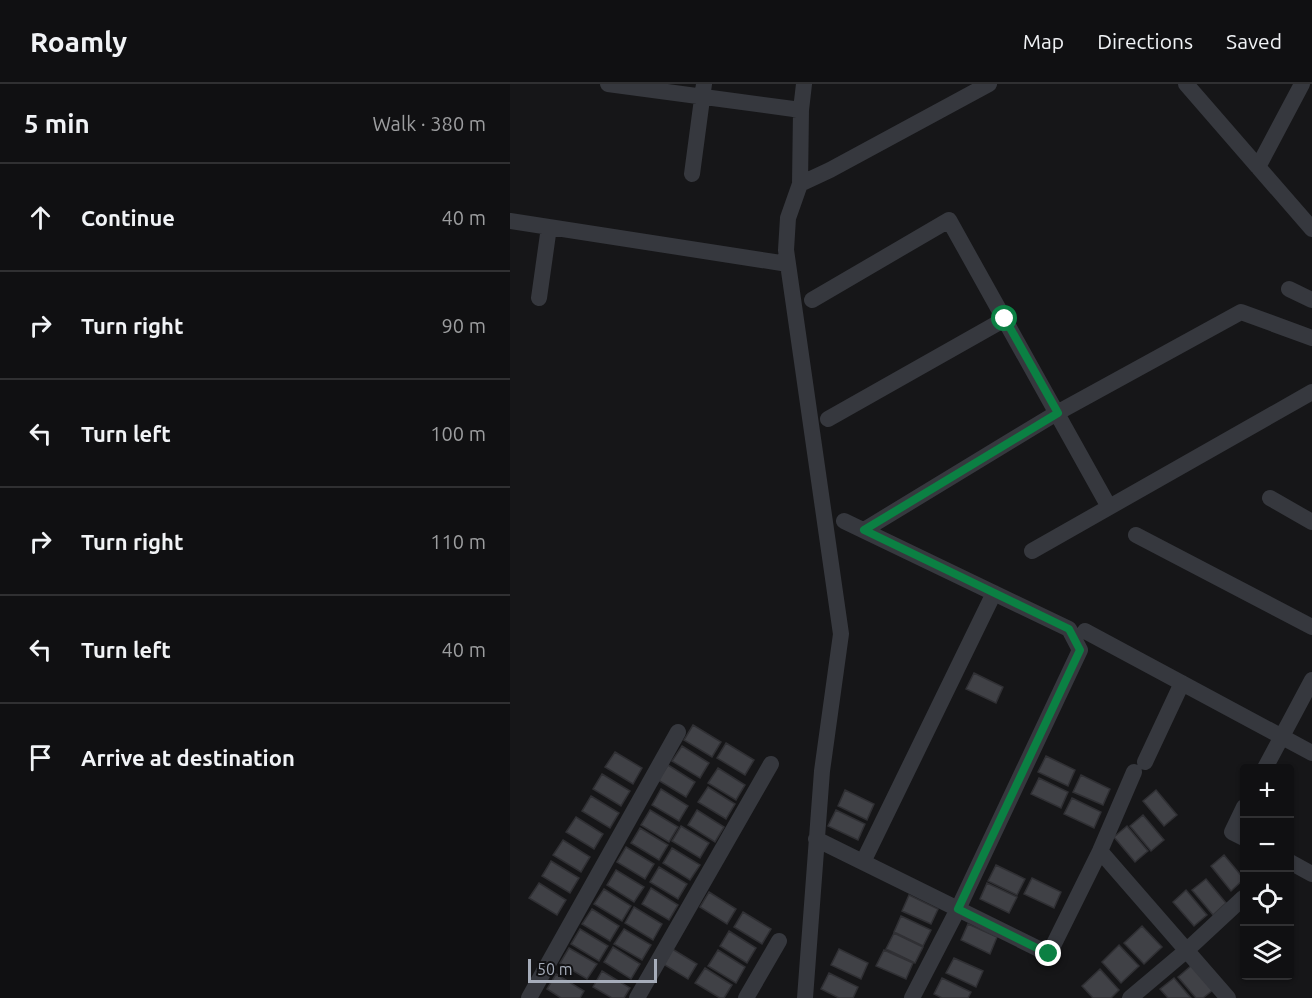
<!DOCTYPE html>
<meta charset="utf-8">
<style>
:root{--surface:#101012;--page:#19191b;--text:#f1f3f6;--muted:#9c9d9f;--line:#303032}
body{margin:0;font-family:Ubuntu,sans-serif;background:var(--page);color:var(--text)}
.controls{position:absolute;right:18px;bottom:18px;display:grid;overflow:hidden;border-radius:6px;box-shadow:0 2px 4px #0004}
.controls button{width:54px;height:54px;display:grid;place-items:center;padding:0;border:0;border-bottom:2px solid var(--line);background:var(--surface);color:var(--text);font:30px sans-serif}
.scale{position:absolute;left:18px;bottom:15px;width:129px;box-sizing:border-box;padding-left:6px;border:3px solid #a6adba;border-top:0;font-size:16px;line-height:21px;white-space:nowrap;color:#a6adba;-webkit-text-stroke:4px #111113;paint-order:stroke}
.stop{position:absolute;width:18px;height:18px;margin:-14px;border:4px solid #0b8043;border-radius:50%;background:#fff}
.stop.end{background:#0b8043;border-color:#fff;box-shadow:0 2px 6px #0008}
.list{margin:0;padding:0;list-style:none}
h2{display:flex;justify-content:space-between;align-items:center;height:78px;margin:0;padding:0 24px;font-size:26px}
h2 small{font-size:20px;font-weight:400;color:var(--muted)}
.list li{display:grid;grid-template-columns:39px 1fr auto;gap:18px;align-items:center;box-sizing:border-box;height:108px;padding:0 24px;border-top:2px solid var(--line)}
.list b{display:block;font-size:22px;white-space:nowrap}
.list em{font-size:20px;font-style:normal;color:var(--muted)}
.icon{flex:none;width:33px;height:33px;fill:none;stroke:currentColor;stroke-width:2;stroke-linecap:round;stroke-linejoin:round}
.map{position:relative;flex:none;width:802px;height:914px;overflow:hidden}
header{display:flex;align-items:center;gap:36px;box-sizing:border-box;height:84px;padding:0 30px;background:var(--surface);border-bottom:2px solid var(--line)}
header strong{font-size:28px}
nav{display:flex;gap:33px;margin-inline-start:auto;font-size:21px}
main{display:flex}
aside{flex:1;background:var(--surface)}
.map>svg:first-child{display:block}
.building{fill:#404146;stroke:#303034;stroke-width:1.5}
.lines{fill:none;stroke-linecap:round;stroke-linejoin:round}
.minor{stroke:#36383e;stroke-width:16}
.route{stroke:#0b8043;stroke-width:8}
</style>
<header>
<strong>Roamly</strong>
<nav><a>Map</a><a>Directions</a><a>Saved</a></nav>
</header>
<main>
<aside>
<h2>5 min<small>Walk · 380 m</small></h2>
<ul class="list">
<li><svg class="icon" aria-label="ahead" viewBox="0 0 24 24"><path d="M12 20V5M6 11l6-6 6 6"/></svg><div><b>Continue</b></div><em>40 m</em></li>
<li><svg class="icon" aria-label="right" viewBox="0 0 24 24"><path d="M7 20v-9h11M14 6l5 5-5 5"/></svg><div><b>Turn right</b></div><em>90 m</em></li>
<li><svg class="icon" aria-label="left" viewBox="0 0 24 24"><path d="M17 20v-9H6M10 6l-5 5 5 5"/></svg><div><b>Turn left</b></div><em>100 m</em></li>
<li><svg class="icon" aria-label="right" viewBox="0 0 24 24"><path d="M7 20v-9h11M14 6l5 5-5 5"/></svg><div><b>Turn right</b></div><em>110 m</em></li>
<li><svg class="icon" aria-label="left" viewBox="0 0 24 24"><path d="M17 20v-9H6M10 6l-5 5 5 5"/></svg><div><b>Turn left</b></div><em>40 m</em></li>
<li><svg class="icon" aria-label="arrive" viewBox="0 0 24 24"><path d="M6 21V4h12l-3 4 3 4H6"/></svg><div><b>Arrive at destination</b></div></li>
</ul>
</aside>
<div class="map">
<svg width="802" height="914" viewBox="0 0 802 914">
<rect width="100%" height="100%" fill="#161618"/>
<path class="building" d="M 464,589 L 493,603 L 486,619 L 456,605 Z
M 183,641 L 211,658 L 202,673 L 174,656 Z
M 216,659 L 244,676 L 235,691 L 207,674 Z
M 172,662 L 199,679 L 190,694 L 162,677 Z
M 105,668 L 132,684 L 123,700 L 95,683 Z
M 536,672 L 565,686 L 558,702 L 528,688 Z
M 158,681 L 185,698 L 176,713 L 148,696 Z
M 208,684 L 235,701 L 226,716 L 198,699 Z
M 92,690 L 120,707 L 111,722 L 83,705 Z
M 571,691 L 600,705 L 593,721 L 563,708 Z
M 529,694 L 558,708 L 551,724 L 521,710 Z
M 198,703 L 225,720 L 216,735 L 188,718 Z
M 151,705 L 178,722 L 169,737 L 142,721 Z
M 335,706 L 364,720 L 357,736 L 328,722 Z
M 646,706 L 667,731 L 654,742 L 633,717 Z
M 81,712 L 109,729 L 100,744 L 72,727 Z
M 562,714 L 591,728 L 584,744 L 554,730 Z
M 140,726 L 168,743 L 159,758 L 131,741 Z
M 187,726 L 214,743 L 205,758 L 178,741 Z
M 326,726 L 355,740 L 348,756 L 318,742 Z
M 633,731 L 654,756 L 641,767 L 620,742 Z
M 66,733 L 93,750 L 84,765 L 56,748 Z
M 171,742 L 199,759 L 190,774 L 162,757 Z
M 617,742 L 638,767 L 625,778 L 604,753 Z
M 130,744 L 158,761 L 149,776 L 121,759 Z
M 53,756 L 80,773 L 71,788 L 43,771 Z
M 116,763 L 144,780 L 135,795 L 107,778 Z
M 162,764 L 190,781 L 180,796 L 153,779 Z
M 714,771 L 734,795 L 721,807 L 701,782 Z
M 41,777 L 69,794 L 60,809 L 32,792 Z
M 486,781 L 515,795 L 507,811 L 478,797 Z
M 149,783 L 177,800 L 168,815 L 140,798 Z
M 106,786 L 134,803 L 124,818 L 97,801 Z
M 522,794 L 551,808 L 544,824 L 514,810 Z
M 696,795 L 716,819 L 703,831 L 682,806 Z
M 29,799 L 56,816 L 47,831 L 19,814 Z
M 477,799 L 507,813 L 499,829 L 470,815 Z
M 141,804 L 168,821 L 159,836 L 132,820 Z
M 94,805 L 121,822 L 112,837 L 84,820 Z
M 676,806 L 697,831 L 684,842 L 663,818 Z
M 199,808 L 226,825 L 217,840 L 190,823 Z
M 399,811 L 428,825 L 421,840 L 392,827 Z
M 124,823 L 152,840 L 143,856 L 115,839 Z
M 82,825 L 109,842 L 100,857 L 72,840 Z
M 233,828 L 261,845 L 252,860 L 224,843 Z
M 391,832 L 421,846 L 413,862 L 384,848 Z
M 458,840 L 487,853 L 480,870 L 451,856 Z
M 632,842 L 652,863 L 634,880 L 614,859 Z
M 70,845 L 98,862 L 89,877 L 61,860 Z
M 114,845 L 141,861 L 132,876 L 104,860 Z
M 219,847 L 246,864 L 237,879 L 210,862 Z
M 384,849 L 413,863 L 405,879 L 376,865 Z
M 609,861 L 629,882 L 611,899 L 592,878 Z
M 103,863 L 130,880 L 121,895 L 94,878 Z
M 159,863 L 187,880 L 178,895 L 150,878 Z
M 59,864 L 87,880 L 77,895 L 50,879 Z
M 329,865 L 358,879 L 351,895 L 321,881 Z
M 208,866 L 235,883 L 226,899 L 198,882 Z
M 374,866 L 403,879 L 396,895 L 366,882 Z
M 444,874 L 473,887 L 466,903 L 436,889 Z
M 682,881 L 703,906 L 693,914 L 686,914 L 668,893 Z
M 195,884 L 222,901 L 214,914 L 210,914 L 185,899 Z
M 590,885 L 609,906 L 601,914 L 583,914 L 572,902 Z
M 92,887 L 120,904 L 114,914 L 102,914 L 83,903 Z
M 319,889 L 348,903 L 343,914 L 329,914 L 311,905 Z
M 46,890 L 74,907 L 70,914 L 51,914 L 37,905 Z
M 432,894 L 461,908 L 458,914 L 432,914 L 424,910 Z
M 664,894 L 681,914 L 658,914 L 650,905 Z"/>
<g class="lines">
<path class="minor" d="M 98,0 L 291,26
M 676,0 L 802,145
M 748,83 L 792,0
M 182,90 L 194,0
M 290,100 L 291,26 L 294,0
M 0,137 L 278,180
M 779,205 L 802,216
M 29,214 L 39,143
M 302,216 L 439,136 L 599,423
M 318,335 L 495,235
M 760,414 L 802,438
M 334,437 L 559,545 L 570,566 L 448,825 L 402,914
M 354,446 L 545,330 L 731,228 L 802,254
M 626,451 L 802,543
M 522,467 L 802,308
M 575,547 L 802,669
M 635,678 L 672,599
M 755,684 L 802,596
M 734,723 L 722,748 L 734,754
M 306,755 L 539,870 L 590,767 L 624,688
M 590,767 L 718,914
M 353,778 L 484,509
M 780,778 L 802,790
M 19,914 L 168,648
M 127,914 L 261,680
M 236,914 L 269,857
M 295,914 L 312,687 L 331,550 L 276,166 L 278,134 L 290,100 L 320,86 L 479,0
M 620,914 L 677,866 L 733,814"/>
</g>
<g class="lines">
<path class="route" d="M 495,235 L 548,329 L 354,446 L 559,545 L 570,566 L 448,825 L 539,870"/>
</g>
</svg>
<div class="controls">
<button>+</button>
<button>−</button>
<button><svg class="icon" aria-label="locate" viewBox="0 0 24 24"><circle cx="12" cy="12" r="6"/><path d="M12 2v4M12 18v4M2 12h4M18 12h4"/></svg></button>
<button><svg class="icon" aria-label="layers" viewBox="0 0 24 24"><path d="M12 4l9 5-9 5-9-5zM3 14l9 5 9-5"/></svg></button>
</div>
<div class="scale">50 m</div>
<div class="stop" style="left:495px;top:235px"></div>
<div class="stop end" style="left:539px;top:870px"></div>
</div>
</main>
